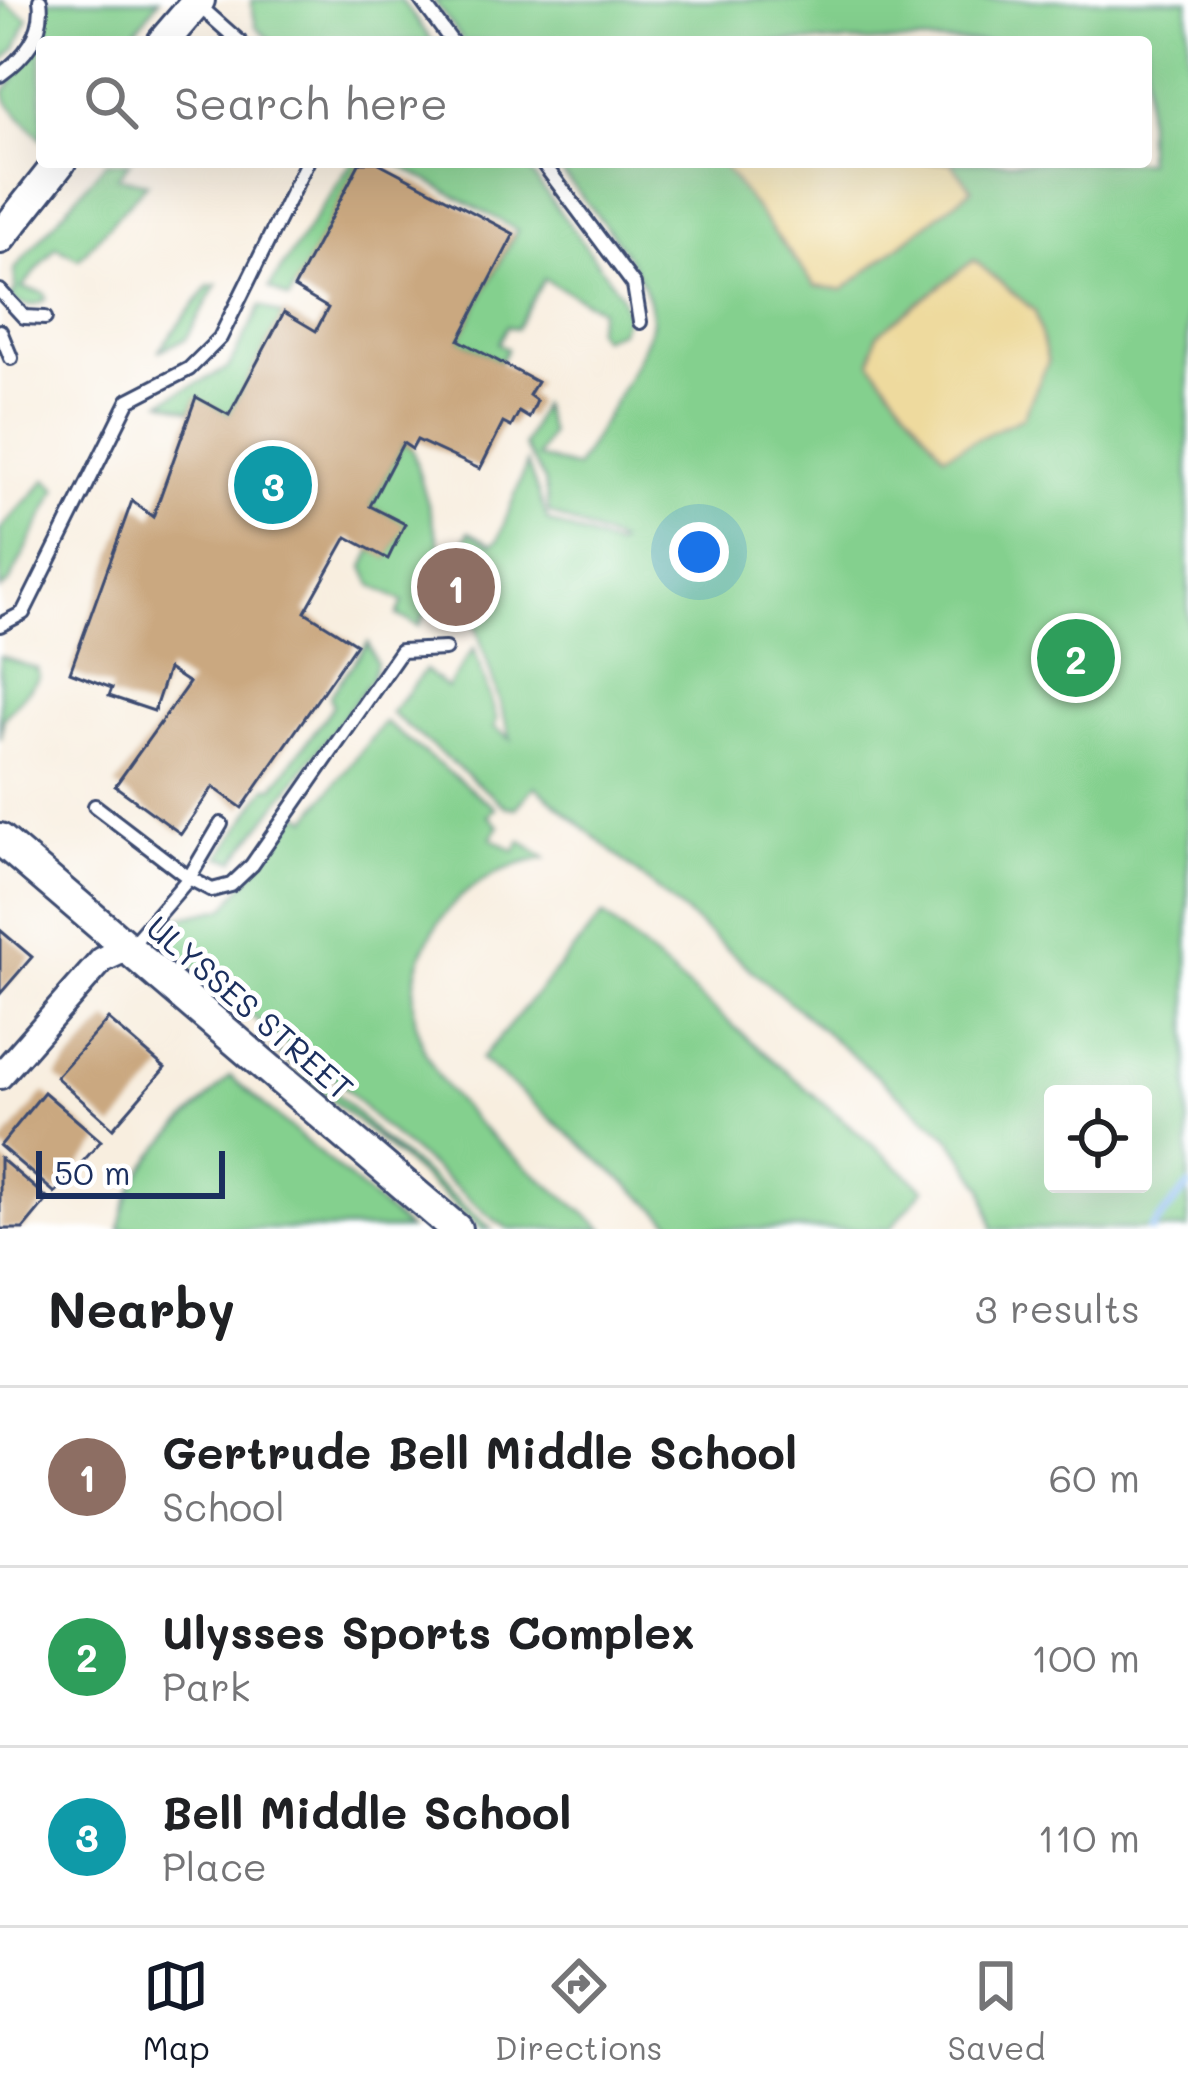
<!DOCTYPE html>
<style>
:root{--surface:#fff;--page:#f2f2f2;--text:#202124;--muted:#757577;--line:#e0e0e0;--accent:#111827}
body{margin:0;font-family:Mali,sans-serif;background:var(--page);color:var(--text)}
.controls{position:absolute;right:36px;bottom:36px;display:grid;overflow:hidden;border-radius:12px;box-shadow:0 12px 48px #0002}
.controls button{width:108px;height:108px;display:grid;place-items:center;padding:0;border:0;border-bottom:3px solid var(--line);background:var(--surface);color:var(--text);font:60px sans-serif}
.scale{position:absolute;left:36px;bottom:30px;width:189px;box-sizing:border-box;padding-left:12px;border:6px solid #1b2f5e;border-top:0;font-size:33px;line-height:42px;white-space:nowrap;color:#1b2f5e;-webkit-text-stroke:9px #fff;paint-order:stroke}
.you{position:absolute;left:699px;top:552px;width:42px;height:42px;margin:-30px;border:9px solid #fff;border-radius:50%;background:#1a73e8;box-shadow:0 0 0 18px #1a73e833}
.badge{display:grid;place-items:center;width:78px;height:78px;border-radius:50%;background:var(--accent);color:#fff;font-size:39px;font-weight:700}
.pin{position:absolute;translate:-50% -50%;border:6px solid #fff;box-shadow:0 3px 12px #0006}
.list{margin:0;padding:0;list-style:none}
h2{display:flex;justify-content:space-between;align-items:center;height:156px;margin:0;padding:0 48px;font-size:51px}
h2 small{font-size:39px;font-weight:400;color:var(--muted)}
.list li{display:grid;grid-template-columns:78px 1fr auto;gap:36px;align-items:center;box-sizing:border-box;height:180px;padding:0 48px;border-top:3px solid var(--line)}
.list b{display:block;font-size:45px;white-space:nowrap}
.list p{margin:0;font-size:39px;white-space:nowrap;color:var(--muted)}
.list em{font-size:39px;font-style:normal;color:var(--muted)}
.icon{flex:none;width:66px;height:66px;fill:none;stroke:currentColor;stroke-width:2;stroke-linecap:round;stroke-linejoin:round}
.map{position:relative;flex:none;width:1188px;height:1229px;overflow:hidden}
.search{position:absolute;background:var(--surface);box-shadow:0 12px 48px #0002;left:36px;right:36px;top:36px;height:132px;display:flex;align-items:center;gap:30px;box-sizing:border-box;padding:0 42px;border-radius:12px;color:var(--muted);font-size:45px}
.sheet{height:696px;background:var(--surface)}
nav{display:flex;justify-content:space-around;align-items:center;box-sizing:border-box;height:168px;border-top:3px solid var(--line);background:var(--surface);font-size:33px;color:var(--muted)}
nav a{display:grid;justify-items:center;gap:6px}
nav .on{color:var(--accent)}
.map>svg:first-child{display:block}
.green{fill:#84d08e;stroke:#508076;stroke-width:3;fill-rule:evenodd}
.sand{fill:#eeda9e;stroke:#84847e;stroke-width:3}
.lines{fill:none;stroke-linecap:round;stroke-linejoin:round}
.stream{stroke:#84bbf3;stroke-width:8}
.building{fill:#caa880}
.service-casing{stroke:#3c4c71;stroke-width:18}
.minor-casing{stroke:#3c4c71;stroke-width:30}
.tertiary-casing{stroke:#3c4c71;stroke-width:36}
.service{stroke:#fff;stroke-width:12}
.minor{stroke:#fff;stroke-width:24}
.tertiary{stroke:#fff;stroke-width:30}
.labels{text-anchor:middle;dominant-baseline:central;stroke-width:10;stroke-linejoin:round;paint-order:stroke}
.street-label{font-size:33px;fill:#1b2f5e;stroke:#fff}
</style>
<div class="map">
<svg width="1188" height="1229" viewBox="0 0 1188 1229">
<rect width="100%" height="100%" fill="#fff"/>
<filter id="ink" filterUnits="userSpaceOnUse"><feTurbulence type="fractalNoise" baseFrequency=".00833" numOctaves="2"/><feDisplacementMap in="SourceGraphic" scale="24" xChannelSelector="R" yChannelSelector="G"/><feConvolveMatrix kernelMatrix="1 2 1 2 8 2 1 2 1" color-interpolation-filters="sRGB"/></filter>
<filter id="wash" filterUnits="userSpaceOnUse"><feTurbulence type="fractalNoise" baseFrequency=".004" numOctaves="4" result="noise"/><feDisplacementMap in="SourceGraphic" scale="48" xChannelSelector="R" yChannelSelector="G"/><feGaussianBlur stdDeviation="2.7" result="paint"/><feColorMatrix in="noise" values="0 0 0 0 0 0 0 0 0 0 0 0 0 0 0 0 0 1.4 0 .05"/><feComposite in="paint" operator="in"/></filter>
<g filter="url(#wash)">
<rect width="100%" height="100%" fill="#f8eedf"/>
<path class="green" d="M 0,0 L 28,18 L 16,48 L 0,63 Z
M 48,0 L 159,0 L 127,42 L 42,42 L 42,140 L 8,103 L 5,91 L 38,46 Z
M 251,0 L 401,0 L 433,42 L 273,42 L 256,27 Z
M 433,0 L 1188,0 L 1188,1229 L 993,1229 L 983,1187 L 951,1139 L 535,786 L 516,808 L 505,806 L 391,713 L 425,670 L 447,688 L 474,648 L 497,720 L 494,727 L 511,739 L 455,558 L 469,532 L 492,544 L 498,540 L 527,463 L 548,521 L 616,547 L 619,543 L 549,513 L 544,480 L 524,446 L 541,405 L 550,433 L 538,457 L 576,468 C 591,442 653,342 652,318 C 648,265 586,205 554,162 L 1146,162 L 1146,42 L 464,42 ZM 1053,1094 L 1143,1094 L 1143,1184 L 1053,1184 Z
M 106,162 L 130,162 L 118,177 L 147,183 L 79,259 L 56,247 L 22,288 L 44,293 L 46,299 C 33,308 21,307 10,296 L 15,292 L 15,269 Z
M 352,162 L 360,162 L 289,299 L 269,288 Z
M 394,162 L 523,162 L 620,293 L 627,315 L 620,331 L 601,338 L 595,329 L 600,309 L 544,279 L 516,329 L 507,326 L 498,343 L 507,349 L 500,362 L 459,340 L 517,230 Z
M 217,285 L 186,339 L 158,351 L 209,286 Z
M 261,306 L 282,316 L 229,415 L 196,398 L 191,411 L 162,401 L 228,368 Z
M 403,443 L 412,449 L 447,570 L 419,626 L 397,615 L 403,602 L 372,585 L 364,567 L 372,550 L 388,558 L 404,524 L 370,506 Z
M 47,479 L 57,489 L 9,583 L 0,590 L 0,530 Z
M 368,643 L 376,663 L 371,680 L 235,860 L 220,857 L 267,787 L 274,787 L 333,706 L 330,695 Z
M 0,656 L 37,669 L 39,677 L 4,717 L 0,739 Z
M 384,722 L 495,808 L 488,816 L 499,826 L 491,838 L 515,851 L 521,841 L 545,858 C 493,868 454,891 429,939 C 363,1067 522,1159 604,1229 L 509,1229 L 492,1218 L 379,1123 L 339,1081 L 280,1040 L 160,938 L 173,919 L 225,908 L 300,813 L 308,819 Z
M 603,915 L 924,1189 L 890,1229 L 680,1229 L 481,1059 Z
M 271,1047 L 333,1089 L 379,1136 L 492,1229 L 482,1229 Z
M 230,1076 L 408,1229 L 120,1229 C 127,1165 188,1121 230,1076 Z"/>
<path class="sand" d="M 720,162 L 951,162 L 972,189 L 843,290 L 815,286 Z
M 974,260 L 1035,311 L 1048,362 L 1023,417 L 944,455 L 871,362 L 877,334 Z"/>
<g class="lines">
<path class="stream" d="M 1151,1229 L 1188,1187"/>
</g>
<g id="blocks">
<path class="building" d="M 360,162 L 377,162 L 514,234 L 459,340 L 537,382 L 529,395 L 537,401 L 529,418 L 519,412 L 511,427 L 503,423 L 480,469 L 417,440 L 412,449 L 403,443 L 370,506 L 405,524 L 388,559 L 347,537 L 305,612 L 356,644 L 242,808 L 213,787 L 181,834 L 115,786 L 189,683 L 168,669 L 154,711 L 109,696 L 112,688 L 70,672 L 132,501 L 153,517 L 196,397 L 229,415 L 284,312 L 316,331 L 328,308 L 294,288 Z
M 0,930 L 32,957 L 0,994 Z
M 108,1019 L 165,1068 L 113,1128 L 56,1077 Z
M 44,1092 L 101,1141 L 55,1193 L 0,1146 Z
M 0,1158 L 48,1199 L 23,1229 L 0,1229 Z"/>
</g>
</g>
<g filter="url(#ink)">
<use href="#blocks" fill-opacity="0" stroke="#3c4c71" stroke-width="3"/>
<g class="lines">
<defs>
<path id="service" d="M 421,0 L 452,42
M 196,3 L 240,42
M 0,75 C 25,57 45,32 40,0
M 542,162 L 634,285 L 640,322
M 0,291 L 24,317 L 45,318
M 0,331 L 11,358
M 0,625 L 23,613 L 129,400 L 189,369 L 220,338 L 307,162
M 95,806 L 189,878 L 221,824
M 129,948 L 189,878 L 212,890 L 231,885 L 252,865 L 401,651 L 445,649"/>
<path id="minor" d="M 0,1076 L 102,960 L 128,948"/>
<path id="tertiary" d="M 163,42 L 199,0
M 0,238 L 60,162
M 0,839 L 456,1229"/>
</defs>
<use href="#service" class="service-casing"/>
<use href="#minor" class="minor-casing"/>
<use href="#tertiary" class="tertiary-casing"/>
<use href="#service" class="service"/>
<use href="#minor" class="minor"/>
<use href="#tertiary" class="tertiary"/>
</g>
</g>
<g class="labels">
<g class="street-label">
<text transform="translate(251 1007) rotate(41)">ULYSSES STREET</text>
</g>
</g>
</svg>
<div class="controls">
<button><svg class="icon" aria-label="locate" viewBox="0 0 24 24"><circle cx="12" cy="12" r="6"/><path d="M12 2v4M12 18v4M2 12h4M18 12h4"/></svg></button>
</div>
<div class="scale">50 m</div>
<div class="you"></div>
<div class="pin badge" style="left:456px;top:587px;background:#8d6e63">1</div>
<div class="pin badge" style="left:1076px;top:658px;background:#2e9e5b">2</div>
<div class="pin badge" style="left:273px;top:485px;background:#0f9aa8">3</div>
<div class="search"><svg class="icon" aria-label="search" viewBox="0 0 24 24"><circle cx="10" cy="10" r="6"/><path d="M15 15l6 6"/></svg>Search here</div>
</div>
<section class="sheet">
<h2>Nearby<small>3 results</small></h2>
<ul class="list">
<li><span class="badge" style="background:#8d6e63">1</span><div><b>Gertrude Bell Middle School</b><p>School</p></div><em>60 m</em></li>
<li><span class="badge" style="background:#2e9e5b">2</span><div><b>Ulysses Sports Complex</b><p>Park</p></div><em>100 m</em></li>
<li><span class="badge" style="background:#0f9aa8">3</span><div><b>Bell Middle School</b><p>Place</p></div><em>110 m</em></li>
</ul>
</section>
<nav>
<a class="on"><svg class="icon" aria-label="map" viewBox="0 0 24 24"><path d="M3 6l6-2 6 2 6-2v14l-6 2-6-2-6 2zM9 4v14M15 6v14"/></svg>Map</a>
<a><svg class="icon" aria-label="directions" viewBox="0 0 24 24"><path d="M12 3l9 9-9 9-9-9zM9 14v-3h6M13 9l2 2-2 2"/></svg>Directions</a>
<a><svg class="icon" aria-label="saved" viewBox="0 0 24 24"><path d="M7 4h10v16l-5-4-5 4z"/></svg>Saved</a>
</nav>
